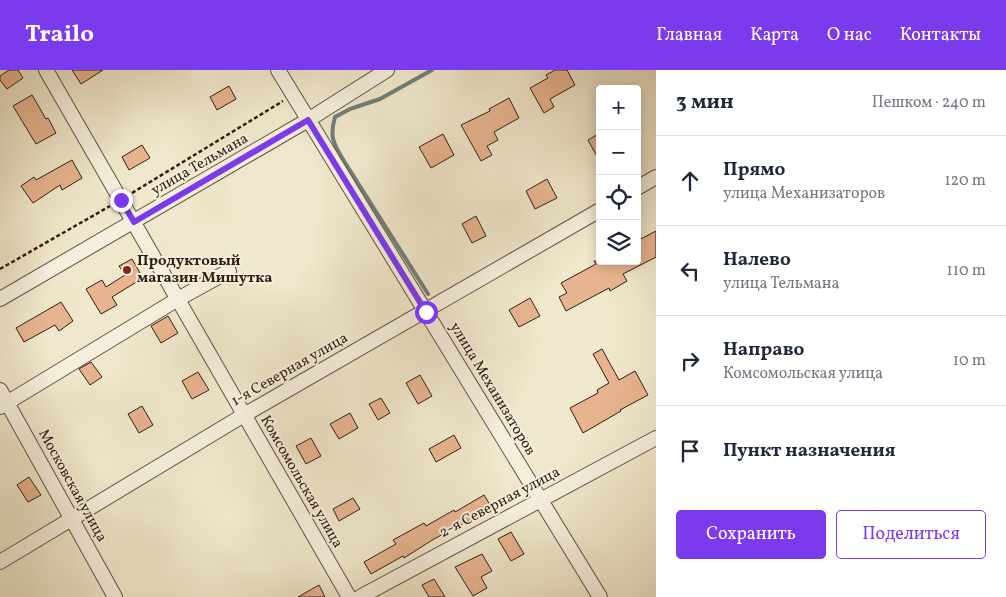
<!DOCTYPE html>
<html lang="ru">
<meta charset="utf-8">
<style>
:root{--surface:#fff;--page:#f6f6f7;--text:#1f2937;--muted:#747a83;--line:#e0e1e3;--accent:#7c3aed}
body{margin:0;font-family:Vollkorn,serif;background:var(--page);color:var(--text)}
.controls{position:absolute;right:15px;top:15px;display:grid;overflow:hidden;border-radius:5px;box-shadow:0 2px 12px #0003}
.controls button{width:45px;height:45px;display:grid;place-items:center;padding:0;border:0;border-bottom:1px solid var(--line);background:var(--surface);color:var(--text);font:25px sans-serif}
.stop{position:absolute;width:15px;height:15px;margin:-11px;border:4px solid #7c3aed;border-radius:50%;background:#fff}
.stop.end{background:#7c3aed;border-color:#fff;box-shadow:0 1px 5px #0008}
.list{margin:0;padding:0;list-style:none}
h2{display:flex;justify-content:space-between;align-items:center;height:65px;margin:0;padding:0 20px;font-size:21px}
h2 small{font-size:16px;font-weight:400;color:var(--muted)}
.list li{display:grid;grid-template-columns:32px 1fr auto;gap:15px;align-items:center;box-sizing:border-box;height:90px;padding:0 20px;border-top:1px solid var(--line)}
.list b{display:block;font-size:19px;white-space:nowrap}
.list p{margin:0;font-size:16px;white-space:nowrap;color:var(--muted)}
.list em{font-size:16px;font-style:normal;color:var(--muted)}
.actions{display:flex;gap:10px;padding:15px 20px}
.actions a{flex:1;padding:11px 0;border:1px solid var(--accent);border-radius:5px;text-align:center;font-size:18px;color:var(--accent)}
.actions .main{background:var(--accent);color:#fff}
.icon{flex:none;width:28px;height:28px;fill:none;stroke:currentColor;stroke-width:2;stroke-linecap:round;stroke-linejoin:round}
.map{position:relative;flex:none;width:656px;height:527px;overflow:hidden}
header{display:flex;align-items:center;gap:30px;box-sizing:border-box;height:70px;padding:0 25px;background:var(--accent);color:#fff}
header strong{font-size:24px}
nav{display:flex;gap:28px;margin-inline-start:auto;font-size:18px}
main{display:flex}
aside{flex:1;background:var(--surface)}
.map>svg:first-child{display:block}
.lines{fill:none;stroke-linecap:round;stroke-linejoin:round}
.stream{stroke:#717e78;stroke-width:4}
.building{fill:#e7b48f;stroke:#321d12}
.minor-casing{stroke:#625040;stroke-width:16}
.path{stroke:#321d12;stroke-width:2.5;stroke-dasharray:4 2.5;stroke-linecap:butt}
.minor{stroke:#f5f0de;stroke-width:14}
.route{stroke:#7c3aed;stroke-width:6}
.poi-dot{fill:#8f2418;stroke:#f5f0de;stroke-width:2}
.labels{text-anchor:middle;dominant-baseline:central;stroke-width:4;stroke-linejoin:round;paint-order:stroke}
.street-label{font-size:15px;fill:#321d12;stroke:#f5f0de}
.poi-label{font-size:15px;font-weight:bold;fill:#321d12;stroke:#f5f0de;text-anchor:start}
</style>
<header>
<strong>Trailo</strong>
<nav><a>Главная</a><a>Карта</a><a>О нас</a><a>Контакты</a></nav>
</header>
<main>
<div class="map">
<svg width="656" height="527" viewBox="0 0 656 527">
<rect width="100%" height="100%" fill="#f0e8cc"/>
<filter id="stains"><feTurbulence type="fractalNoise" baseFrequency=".004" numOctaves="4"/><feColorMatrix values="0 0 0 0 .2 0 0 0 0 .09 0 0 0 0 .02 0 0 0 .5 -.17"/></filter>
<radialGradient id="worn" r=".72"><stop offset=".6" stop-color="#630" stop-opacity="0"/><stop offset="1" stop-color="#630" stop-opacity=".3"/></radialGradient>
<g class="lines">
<path class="stream" d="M 428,224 L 344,91 C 334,74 329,68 335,47 L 350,39 L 380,29 L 432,0"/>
</g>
<path class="building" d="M 9,0 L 18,0 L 23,8 L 7,19 L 0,10 L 0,6 Z
M 72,0 L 103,0 L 81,14 Z
M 555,0 L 567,0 L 575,15 L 550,29 L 554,37 L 544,43 L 530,18 L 548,8 L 546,5 Z
M 229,16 L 236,29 L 217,40 L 210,27 Z
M 32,25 L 46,49 L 48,48 L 56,63 L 36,74 L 13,36 Z
M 509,28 L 519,48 L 494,62 L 498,70 L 487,76 L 492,85 L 481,91 L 461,55 L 490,41 L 489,39 Z
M 600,63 L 600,92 L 588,70 Z
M 443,64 L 454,85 L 431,98 L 419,77 Z
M 142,75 L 150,88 L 129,100 L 122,87 Z
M 72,90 L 82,108 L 62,120 L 60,115 L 33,133 L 21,116 L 34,107 L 36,110 Z
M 547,109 L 557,128 L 535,139 L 526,121 Z
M 476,146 L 486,166 L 472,173 L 462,154 Z
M 656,161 L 656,187 L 623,204 L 627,211 L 610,221 L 609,218 L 566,241 L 559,227 L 567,223 L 561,213 L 596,194 L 594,191 L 637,191 L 637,171 Z
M 132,189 L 143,208 L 112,227 L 117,235 L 101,244 L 86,219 L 102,210 L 106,217 L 125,205 L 119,196 Z
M 530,228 L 540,246 L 519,257 L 509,240 Z
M 61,232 L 73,251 L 59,261 L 55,255 L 24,272 L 16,258 Z
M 168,246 L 178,263 L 161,273 L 151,256 Z
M 602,279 L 619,310 L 635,301 L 648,325 L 620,340 L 621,341 L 583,363 L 570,338 L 598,323 L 597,320 L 609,313 L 593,284 Z
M 91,292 L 102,307 L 90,315 L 79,299 Z
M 198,302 L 209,320 L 192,329 L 182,311 Z
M 420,305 L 432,326 L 418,334 L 406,313 Z
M 381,328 L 390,343 L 378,350 L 369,334 Z
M 142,336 L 153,355 L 139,363 L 128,344 Z
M 350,343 L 358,358 L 339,369 L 330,354 Z
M 454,365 L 461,378 L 436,392 L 429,379 Z
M 311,368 L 321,386 L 306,394 L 296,376 Z
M 29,407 L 41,425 L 28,432 L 17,415 Z
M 484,425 L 492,438 L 434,469 L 404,488 L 403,486 L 371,504 L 364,492 L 396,474 L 393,470 L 424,453 L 426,456 L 454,440 L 455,442 Z
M 353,428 L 360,439 L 339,451 L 333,439 Z
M 511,462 L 524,484 L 511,491 L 498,469 Z
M 482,484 L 492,501 L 481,507 L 487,518 L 473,526 L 455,497 Z
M 434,509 L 445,527 L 429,527 L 422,515 Z
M 319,515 L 325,527 L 298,527 Z"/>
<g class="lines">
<defs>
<path id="minor" d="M 46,0 L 349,527
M 278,0 L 600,527
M 637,118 L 656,107
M 0,229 L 308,50 L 387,0
M 0,320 L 115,527
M 0,337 L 178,229 L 229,201
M 0,492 L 244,345 L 600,140
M 360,527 L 656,368"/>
</defs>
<use href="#minor" class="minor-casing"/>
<path class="path" d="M 132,123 L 283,31
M 0,199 L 110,136"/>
<use href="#minor" class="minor"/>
</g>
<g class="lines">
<path class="route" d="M 121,130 L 134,152 L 308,50 L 426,242"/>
</g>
<circle class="poi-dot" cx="127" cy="200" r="5"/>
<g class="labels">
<g class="street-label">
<text transform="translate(200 95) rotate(-30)">улица Тельмана</text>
<text transform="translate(290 300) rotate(-30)">1-я Северная улица</text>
<text transform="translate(492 319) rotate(59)">улица Механизаторов</text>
<text transform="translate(301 412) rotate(60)">Комсомольская улица</text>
<text transform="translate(72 416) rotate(61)">Московская улица</text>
<text transform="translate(500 433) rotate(-28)">2-я Северная улица</text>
</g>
<g class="poi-label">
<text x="137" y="191">Продуктовый<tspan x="137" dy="17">магазин Мишутка</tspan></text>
</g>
</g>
<rect width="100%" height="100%" filter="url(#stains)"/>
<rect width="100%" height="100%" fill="url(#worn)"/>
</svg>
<div class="controls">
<button>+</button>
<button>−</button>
<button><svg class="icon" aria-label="locate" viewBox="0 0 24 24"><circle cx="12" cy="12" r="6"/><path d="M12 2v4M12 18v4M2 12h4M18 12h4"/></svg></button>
<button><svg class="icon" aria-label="layers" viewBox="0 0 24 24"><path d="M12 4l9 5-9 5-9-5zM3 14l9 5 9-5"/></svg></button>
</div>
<div class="stop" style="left:426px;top:242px"></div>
<div class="stop end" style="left:121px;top:130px"></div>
</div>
<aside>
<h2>3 мин<small>Пешком · 240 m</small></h2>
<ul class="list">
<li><svg class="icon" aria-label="ahead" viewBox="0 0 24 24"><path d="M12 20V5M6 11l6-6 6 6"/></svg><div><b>Прямо</b><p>улица Механизаторов</p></div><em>120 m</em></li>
<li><svg class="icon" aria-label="left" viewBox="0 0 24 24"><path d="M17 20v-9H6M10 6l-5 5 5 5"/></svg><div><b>Налево</b><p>улица Тельмана</p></div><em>110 m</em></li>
<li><svg class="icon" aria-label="right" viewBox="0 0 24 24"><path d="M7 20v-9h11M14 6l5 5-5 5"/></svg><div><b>Направо</b><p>Комсомольская улица</p></div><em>10 m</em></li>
<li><svg class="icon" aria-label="arrive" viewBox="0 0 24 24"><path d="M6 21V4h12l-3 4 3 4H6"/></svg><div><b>Пункт назначения</b></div></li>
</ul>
<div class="actions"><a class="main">Сохранить</a><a>Поделиться</a></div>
</aside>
</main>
